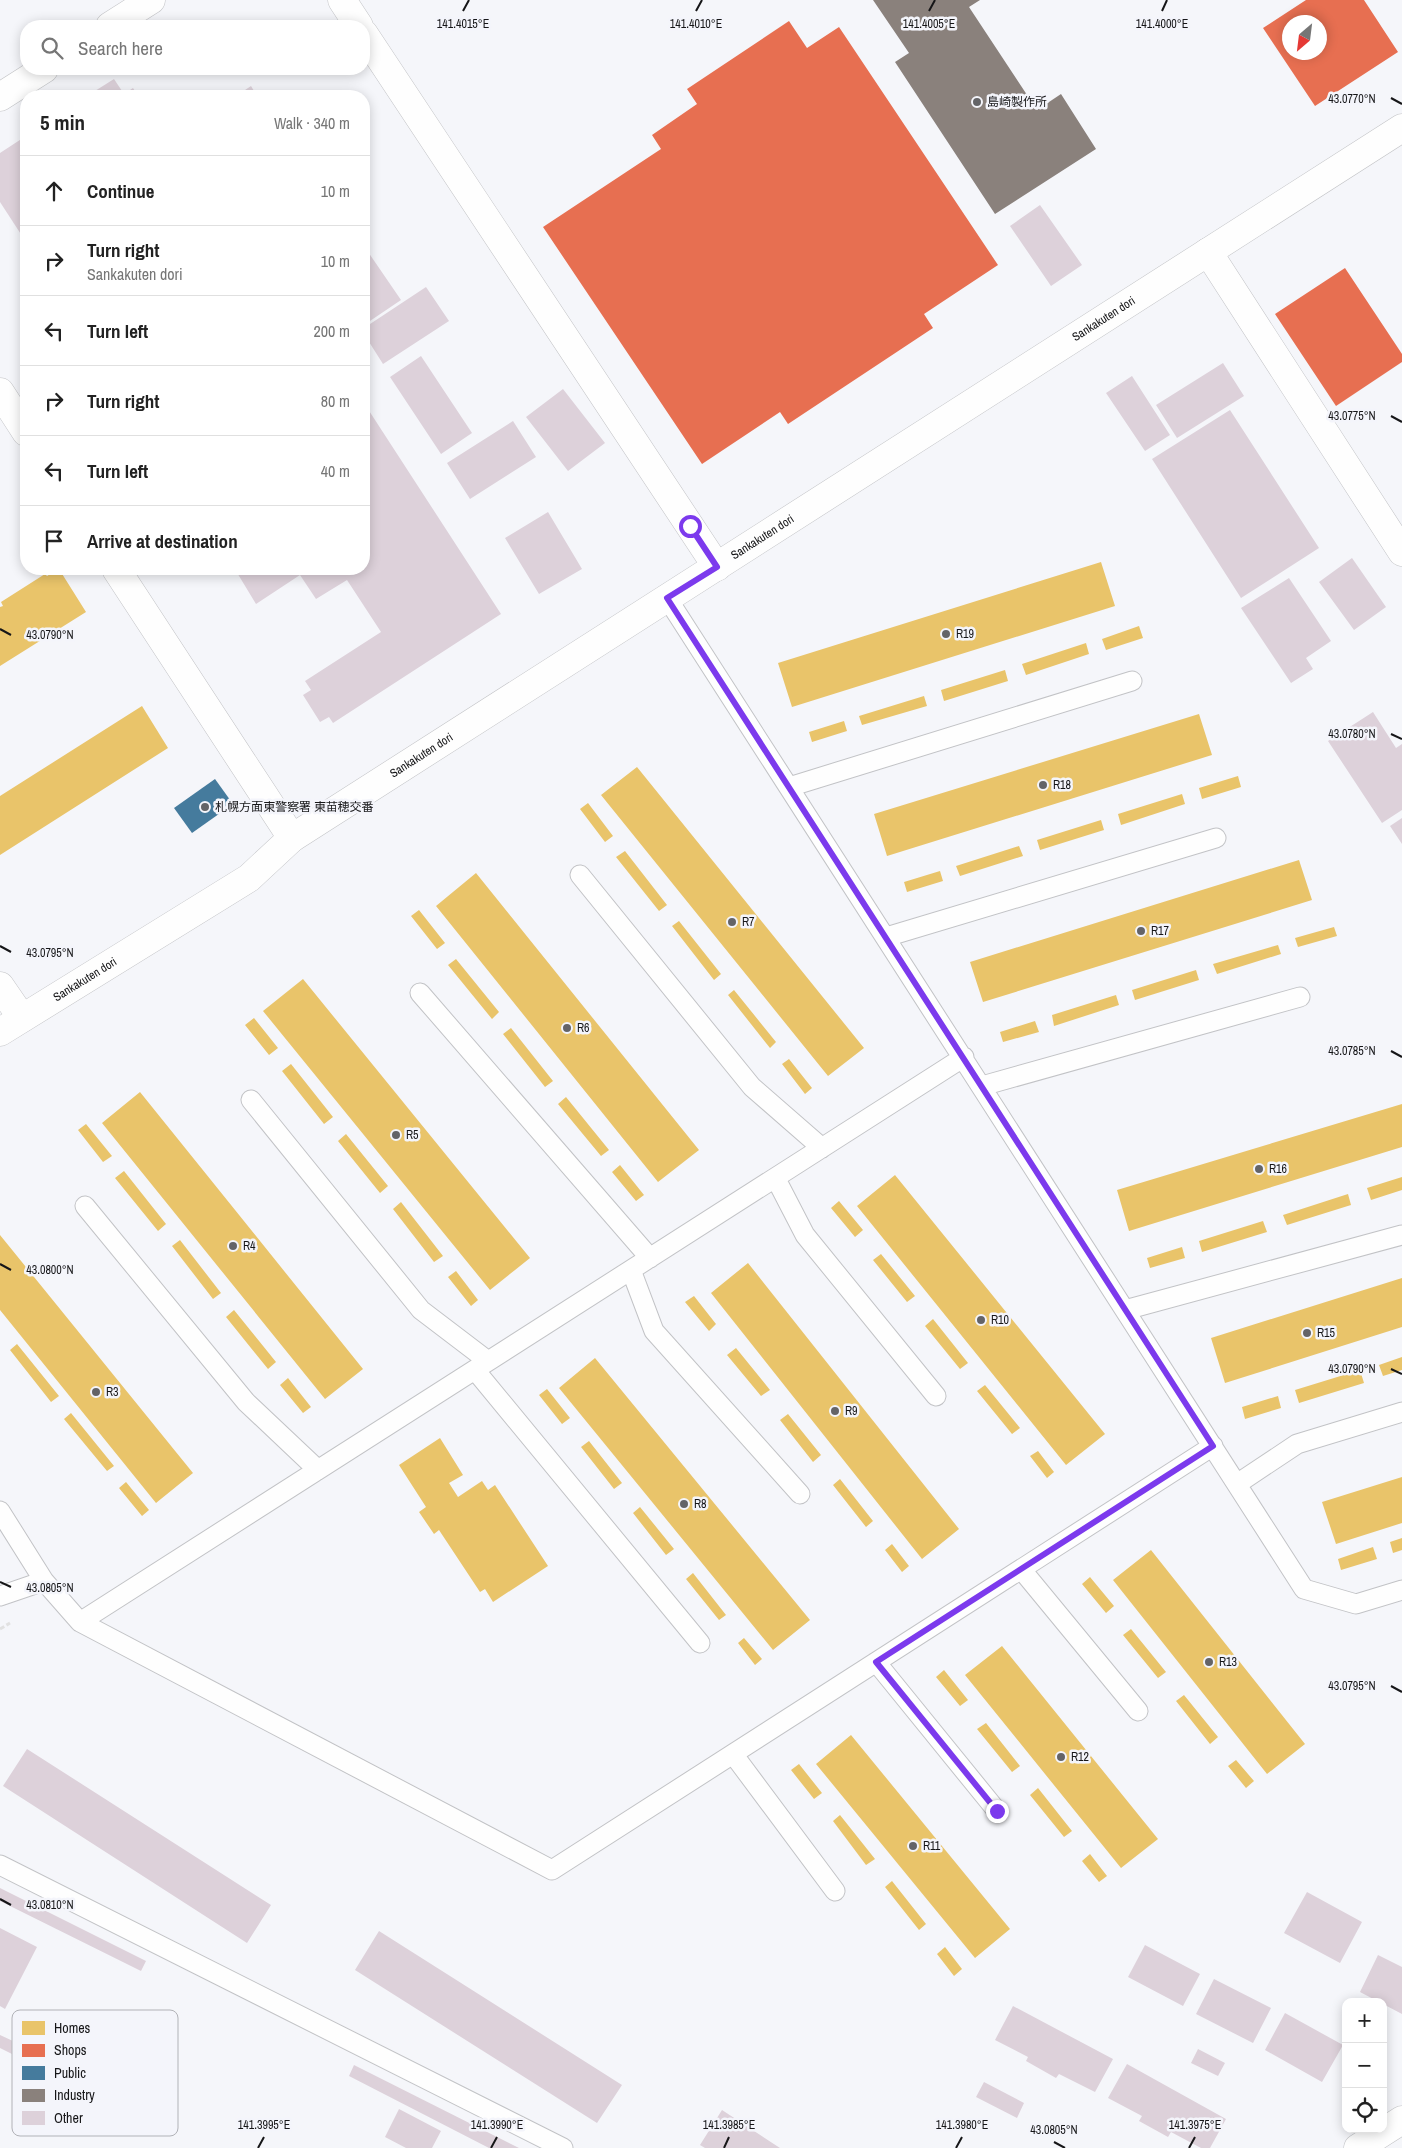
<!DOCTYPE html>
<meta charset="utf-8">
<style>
:root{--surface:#fff;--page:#f2f2f2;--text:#222;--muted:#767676;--line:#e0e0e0}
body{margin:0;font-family:"Archivo Narrow","Noto Sans JP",sans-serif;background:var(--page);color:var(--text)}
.controls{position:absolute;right:15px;bottom:15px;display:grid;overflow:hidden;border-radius:10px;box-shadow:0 2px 12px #0003}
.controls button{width:45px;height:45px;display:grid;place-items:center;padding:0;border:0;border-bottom:1px solid var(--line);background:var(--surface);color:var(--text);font:25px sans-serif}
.compass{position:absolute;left:1282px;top:15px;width:45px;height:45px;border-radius:50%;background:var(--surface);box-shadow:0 2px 12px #0003;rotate:208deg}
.stop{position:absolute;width:15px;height:15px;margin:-11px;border:4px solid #7c3aed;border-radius:50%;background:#fff}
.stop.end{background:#7c3aed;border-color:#fff;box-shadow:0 1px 5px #0008}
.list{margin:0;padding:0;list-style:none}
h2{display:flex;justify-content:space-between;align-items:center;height:65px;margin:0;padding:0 20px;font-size:21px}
h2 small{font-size:16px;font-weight:400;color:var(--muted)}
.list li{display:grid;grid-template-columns:32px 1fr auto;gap:15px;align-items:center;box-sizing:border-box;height:70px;padding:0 20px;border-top:1px solid var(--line)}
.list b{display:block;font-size:19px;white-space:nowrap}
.list p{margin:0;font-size:16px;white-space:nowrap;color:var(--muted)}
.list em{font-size:16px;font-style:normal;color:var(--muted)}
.icon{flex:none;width:28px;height:28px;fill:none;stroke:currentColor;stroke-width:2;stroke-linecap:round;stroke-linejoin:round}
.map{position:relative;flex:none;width:1402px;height:2148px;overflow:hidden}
.search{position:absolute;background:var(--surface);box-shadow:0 2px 12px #0003;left:20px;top:20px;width:350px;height:55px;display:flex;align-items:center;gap:12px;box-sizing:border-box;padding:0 18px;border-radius:20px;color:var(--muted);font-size:19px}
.panel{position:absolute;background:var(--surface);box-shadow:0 2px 12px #0003;left:20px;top:90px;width:350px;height:485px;border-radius:20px}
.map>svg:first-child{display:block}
.homes{fill:#e9c46a}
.shops{fill:#e76f51;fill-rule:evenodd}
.public{fill:#457b9d}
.industry{fill:#8a817c}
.building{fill:#ddd1da}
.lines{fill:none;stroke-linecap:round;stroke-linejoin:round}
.service-casing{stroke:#c2c3c6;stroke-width:21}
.minor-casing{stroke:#c2c3c6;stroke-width:29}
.tertiary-casing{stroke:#c2c3c6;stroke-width:29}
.path{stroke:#e1e1e1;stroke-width:3;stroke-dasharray:5 2.5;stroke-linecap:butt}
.service{stroke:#fefefe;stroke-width:19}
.minor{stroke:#fefefe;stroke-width:28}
.tertiary{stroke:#fefefe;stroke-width:28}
.route{stroke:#7c3aed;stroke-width:6}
.ticks{fill:none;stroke:#161618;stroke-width:2}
.poi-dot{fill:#646467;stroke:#f4f5fb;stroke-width:2}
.labels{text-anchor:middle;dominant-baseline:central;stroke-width:5;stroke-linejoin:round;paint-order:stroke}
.poi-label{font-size:12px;fill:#161618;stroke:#f4f5fb;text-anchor:start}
.street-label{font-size:12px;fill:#161618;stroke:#f4f5fb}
.key{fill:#f4f5fb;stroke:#b1b2b7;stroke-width:1}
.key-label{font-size:14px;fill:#161618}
.ticks-label{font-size:12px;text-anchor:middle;fill:#161618;stroke:#f4f5fb;stroke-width:5;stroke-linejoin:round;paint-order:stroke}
</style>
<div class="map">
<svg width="1402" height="2148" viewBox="0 0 1402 2148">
<rect width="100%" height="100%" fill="#f5f6fa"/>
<path class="homes" d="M 1101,562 L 1115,606 L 792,707 L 778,663 Z
M 59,569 L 86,612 L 0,666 L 0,607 L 3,606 L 1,602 L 45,574 L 47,576 Z
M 1139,626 L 1143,638 L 1106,650 L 1102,639 Z
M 1086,643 L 1089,654 L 1026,675 L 1022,664 Z
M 1005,670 L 1008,681 L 944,701 L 941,690 Z
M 924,696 L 927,706 L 862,725 L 859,716 Z
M 142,706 L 168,748 L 0,855 L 0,796 Z
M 1199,714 L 1212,755 L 887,856 L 874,814 Z
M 844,721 L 847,731 L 812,742 L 809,732 Z
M 637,767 L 864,1048 L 828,1076 L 601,795 Z
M 1238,776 L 1241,787 L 1202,799 L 1199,788 Z
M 1182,794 L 1185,804 L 1121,825 L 1118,814 Z
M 588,803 L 613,836 L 605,842 L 580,809 Z
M 1101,820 L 1104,830 L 1040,850 L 1037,840 Z
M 1019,846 L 1023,856 L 960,876 L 956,866 Z
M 625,851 L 667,905 L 659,911 L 616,857 Z
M 1299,860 L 1312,900 L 983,1002 L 970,962 Z
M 940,871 L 943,881 L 907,892 L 904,882 Z
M 476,873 L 699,1150 L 658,1182 L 436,906 Z
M 419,910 L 445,943 L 437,949 L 411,916 Z
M 679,921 L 721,974 L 714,980 L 672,926 Z
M 1334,927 L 1337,936 L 1298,947 L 1295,938 Z
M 1278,945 L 1281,954 L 1217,974 L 1213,964 Z
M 456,959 L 499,1012 L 492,1019 L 448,965 Z
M 1196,970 L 1199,980 L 1135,1000 L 1132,990 Z
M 303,979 L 530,1258 L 490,1290 L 263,1011 Z
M 734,990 L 776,1042 L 770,1048 L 728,995 Z
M 1116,995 L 1119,1005 L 1054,1026 L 1052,1015 Z
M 254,1018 L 278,1048 L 269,1055 L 245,1025 Z
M 1035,1021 L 1039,1032 L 1003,1042 L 1000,1032 Z
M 511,1028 L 553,1081 L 545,1087 L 503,1034 Z
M 789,1059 L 812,1088 L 805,1094 L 782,1064 Z
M 291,1064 L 333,1117 L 324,1124 L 282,1071 Z
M 140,1092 L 363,1369 L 325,1399 L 102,1123 Z
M 566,1097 L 609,1150 L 601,1156 L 558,1104 Z
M 1402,1104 L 1402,1147 L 1129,1231 L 1117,1190 Z
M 86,1124 L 112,1156 L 103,1162 L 78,1130 Z
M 346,1134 L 388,1186 L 380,1193 L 338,1141 Z
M 620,1165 L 644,1195 L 636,1201 L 612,1172 Z
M 124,1171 L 166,1224 L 158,1231 L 115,1178 Z
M 895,1175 L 1105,1434 L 1066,1465 L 857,1206 Z
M 1402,1177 L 1402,1190 L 1371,1200 L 1367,1188 Z
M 1348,1194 L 1351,1205 L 1287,1225 L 1283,1215 Z
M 839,1201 L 863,1230 L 855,1237 L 831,1208 Z
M 401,1202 L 443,1256 L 434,1262 L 393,1209 Z
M 1263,1221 L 1267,1232 L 1202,1252 L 1199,1241 Z
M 0,1235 L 193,1473 L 156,1503 L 0,1310 Z
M 180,1240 L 221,1293 L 213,1299 L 172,1246 Z
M 1182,1247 L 1185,1258 L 1150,1268 L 1147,1258 Z
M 881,1254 L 915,1296 L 907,1302 L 873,1260 Z
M 748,1263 L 959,1529 L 922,1559 L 711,1293 Z
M 456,1271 L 478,1300 L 471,1306 L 448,1277 Z
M 1402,1278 L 1402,1327 L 1225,1383 L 1211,1338 Z
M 694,1296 L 716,1324 L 709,1331 L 685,1302 Z
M 234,1310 L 276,1362 L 268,1369 L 226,1317 Z
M 933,1319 L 968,1363 L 960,1369 L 925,1326 Z
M 17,1344 L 59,1396 L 51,1402 L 10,1350 Z
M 736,1348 L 770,1390 L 761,1396 L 727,1355 Z
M 1402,1357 L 1402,1370 L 1383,1376 L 1379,1365 Z
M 595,1358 L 810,1620 L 773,1650 L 559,1388 Z
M 1360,1370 L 1364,1383 L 1299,1403 L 1295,1390 Z
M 288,1378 L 311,1407 L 303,1413 L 280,1385 Z
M 985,1385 L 1020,1428 L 1012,1434 L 977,1391 Z
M 547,1389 L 570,1418 L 562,1424 L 539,1395 Z
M 1278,1396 L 1281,1408 L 1245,1419 L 1242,1407 Z
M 71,1413 L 114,1466 L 107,1471 L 64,1419 Z
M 788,1414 L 821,1455 L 813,1462 L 780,1420 Z
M 440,1438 L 463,1475 L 449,1483 L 458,1497 L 482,1481 L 488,1490 L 495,1485 L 548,1566 L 493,1602 L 485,1589 L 480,1592 L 439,1530 L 434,1534 L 419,1512 L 426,1507 L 399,1465 Z
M 589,1441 L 622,1483 L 614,1489 L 581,1447 Z
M 1038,1451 L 1054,1472 L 1047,1478 L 1030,1456 Z
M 1402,1477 L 1402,1523 L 1336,1544 L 1322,1502 Z
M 840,1479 L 873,1521 L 866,1527 L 833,1485 Z
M 126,1482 L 149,1510 L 142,1516 L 119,1488 Z
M 640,1507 L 674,1549 L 666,1555 L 633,1513 Z
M 1402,1538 L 1402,1550 L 1393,1553 L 1390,1542 Z
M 892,1544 L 909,1566 L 902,1572 L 885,1550 Z
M 1373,1547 L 1377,1559 L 1341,1570 L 1338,1559 Z
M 1151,1550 L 1305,1744 L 1267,1774 L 1113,1580 Z
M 693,1573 L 726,1615 L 719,1620 L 686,1579 Z
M 1090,1577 L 1114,1606 L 1106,1613 L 1082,1584 Z
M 1131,1629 L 1166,1672 L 1158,1678 L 1123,1635 Z
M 744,1638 L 762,1659 L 755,1665 L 738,1643 Z
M 1002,1646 L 1158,1839 L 1121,1868 L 965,1675 Z
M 944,1670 L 968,1700 L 960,1706 L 936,1677 Z
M 1184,1695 L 1218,1737 L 1210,1744 L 1176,1701 Z
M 986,1723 L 1020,1766 L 1012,1772 L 977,1729 Z
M 851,1735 L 1010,1929 L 975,1958 L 816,1764 Z
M 1236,1760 L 1254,1781 L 1246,1788 L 1228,1766 Z
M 799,1764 L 822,1793 L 814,1799 L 791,1770 Z
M 1038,1788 L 1072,1831 L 1064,1837 L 1030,1795 Z
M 840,1815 L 875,1859 L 866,1865 L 833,1821 Z
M 1090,1854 L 1107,1876 L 1099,1882 L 1082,1861 Z
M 892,1881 L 926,1924 L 919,1930 L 885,1887 Z
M 945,1947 L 962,1969 L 954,1976 L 937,1954 Z"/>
<path class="shops" d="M 1306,0 L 1364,0 L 1398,52 L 1315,106 L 1263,28 ZM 1290,22 L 1320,22 L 1320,52 L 1290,52 Z
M 789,21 L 807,48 L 839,27 L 998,265 L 924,314 L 933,328 L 788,424 L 780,412 L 702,464 L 543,227 L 661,149 L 652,135 L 697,104 L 687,89 Z
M 1345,268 L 1402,354 L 1402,362 L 1336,406 L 1275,314 Z"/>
<path class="public" d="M 215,779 L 233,804 L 192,833 L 174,808 Z"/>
<path class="industry" d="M 873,0 L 980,0 L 969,7 L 1037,110 L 1061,94 L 1096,149 L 995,214 L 895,62 L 909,53 Z"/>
<path class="building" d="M 114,79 L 124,94 L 133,88 L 138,96 L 87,96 Z
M 251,86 L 257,96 L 236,96 Z
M 26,136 L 26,242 L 0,202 L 0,153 Z
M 1040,205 L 1082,265 L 1051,286 L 1010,226 Z
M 364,246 L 401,300 L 364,325 Z
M 426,287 L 449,321 L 383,364 L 364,334 L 364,328 Z
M 421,356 L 472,433 L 441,454 L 390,377 Z
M 1223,363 L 1244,396 L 1177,438 L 1156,405 Z
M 1132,376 L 1170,435 L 1145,451 L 1106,393 Z
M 563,389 L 605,443 L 568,471 L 526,417 Z
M 364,403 L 501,614 L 333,723 L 329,717 L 320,722 L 303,695 L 311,690 L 305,681 L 381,632 L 347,580 L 316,599 L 300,575 L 256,604 L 236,571 L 240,569 L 364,569 Z
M 1230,410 L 1319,548 L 1241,598 L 1152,459 Z
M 513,421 L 536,457 L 470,499 L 447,463 Z
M 548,512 L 582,569 L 539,594 L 505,538 Z
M 1352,558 L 1386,607 L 1354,630 L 1319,582 Z
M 1289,578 L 1331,641 L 1306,658 L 1313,669 L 1291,683 L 1241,608 Z
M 1373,712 L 1396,748 L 1402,744 L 1402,810 L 1382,823 L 1328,741 Z
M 1402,818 L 1402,844 L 1390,826 Z
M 27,1749 L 271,1905 L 247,1943 L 3,1786 Z
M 0,1888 L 146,1961 L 141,1971 L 0,1901 Z
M 1307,1892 L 1362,1922 L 1340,1963 L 1284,1933 Z
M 0,1928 L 37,1947 L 5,2009 L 0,2006 Z
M 379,1931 L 622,2085 L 597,2123 L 355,1970 Z
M 1145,1945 L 1200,1974 L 1183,2006 L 1128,1977 Z
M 1378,1955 L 1402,1967 L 1402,2014 L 1383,2004 L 1383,2002 L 1379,2002 L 1360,1992 Z
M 1214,1979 L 1271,2008 L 1253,2043 L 1196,2014 Z
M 1013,2006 L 1113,2059 L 1095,2092 L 1059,2074 L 1056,2078 L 1026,2061 L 1028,2057 L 995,2040 Z
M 1285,2013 L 1343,2045 L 1322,2082 L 1265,2050 Z
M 0,2035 L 28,2048 L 22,2059 L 0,2048 Z
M 1198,2049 L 1225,2063 L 1218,2076 L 1191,2063 Z
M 1127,2064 L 1226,2119 L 1210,2148 L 1201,2148 L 1171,2132 L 1168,2137 L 1139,2121 L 1142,2116 L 1108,2098 Z
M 354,2065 L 519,2148 L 489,2148 L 349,2076 Z
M 984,2082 L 1024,2103 L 1017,2118 L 976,2097 Z
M 399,2109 L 441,2131 L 432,2148 L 406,2148 L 385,2137 Z
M 722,2110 L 780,2148 L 705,2148 L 700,2145 Z"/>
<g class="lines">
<defs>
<path id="service" d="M 667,598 L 1304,1589 L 1356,1604 L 1402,1590
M 789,787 L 1132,681
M 580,875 L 752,1087 L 822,1148
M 886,937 L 1216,838
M 420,993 L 650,1258
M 982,1086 L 1300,997
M 251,1100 L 421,1310 L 488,1361
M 776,1179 L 805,1235 L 936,1396
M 85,1206 L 246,1402 L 318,1470
M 631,1270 L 654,1331 L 800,1494
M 1125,1310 L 1402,1235
M 475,1370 L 700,1643
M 1237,1484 L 1297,1444 L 1402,1412
M 0,1511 L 44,1581 L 80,1622 L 552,1870 L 1213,1446
M 1021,1569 L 1138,1711
M 0,1596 L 44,1581
M 80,1622 L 964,1057
M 876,1662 L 997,1811
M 733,1754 L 835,1891
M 0,1865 L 563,2148"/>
<path id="minor" d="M 342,0 L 359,26
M 110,26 L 151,0
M 364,34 L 717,567
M 0,97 L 44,69
M 1208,252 L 1402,552
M 0,392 L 26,432
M 116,569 L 292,838
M 0,986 L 22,1018
M 1358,2148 L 1402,2120"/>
<g id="tertiary">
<path id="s1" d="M 0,1032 L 249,878 L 292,838 L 1402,128"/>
</g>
</defs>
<use href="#service" class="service-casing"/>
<use href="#minor" class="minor-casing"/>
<use href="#tertiary" class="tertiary-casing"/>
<path class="path" d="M 0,1629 L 10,1623"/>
<use href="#service" class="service"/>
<use href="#minor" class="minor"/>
<use href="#tertiary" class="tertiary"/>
</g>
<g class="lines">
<path class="route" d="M 690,526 L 717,567 L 667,598 L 1213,1446 L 876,1662 L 997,1811"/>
</g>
<path class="ticks" d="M 463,11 L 469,0M 696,11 L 702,0M 929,11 L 935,0M 1162,11 L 1167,0M 1391,98 L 1402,104M 1391,416 L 1402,422M 0,629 L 11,635M 1391,734 L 1402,739M 0,946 L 11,952M 1391,1051 L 1402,1057M 0,1264 L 11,1270M 1391,1369 L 1402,1374M 0,1582 L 11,1587M 1391,1686 L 1402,1692M 0,1899 L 11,1905M 1054,2142 L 1065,2148M 258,2148 L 264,2137M 491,2148 L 497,2137M 724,2148 L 729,2137M 956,2148 L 962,2137M 1189,2148 L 1195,2137"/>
<g class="poi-dot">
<circle cx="977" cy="102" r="5"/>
<circle cx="946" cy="634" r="5"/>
<circle cx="1043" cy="785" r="5"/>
<circle cx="205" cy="807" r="5"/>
<circle cx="732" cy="922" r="5"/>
<circle cx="1141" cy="931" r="5"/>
<circle cx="567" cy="1028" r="5"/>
<circle cx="396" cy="1135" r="5"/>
<circle cx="1259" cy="1169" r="5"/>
<circle cx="233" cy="1246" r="5"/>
<circle cx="981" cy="1320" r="5"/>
<circle cx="1307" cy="1333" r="5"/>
<circle cx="96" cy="1392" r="5"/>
<circle cx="835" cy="1411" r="5"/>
<circle cx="684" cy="1504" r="5"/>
<circle cx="1209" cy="1662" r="5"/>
<circle cx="1061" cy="1757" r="5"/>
<circle cx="913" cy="1846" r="5"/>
</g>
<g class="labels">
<g class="poi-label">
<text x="987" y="102">島崎製作所</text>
<text x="956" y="634">R19</text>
<text x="1053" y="785">R18</text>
<text x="215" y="807">札幌方面東警察署 東苗穂交番</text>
<text x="742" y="922">R7</text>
<text x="1151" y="931">R17</text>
<text x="577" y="1028">R6</text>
<text x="406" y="1135">R5</text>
<text x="1269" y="1169">R16</text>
<text x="243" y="1246">R4</text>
<text x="991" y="1320">R10</text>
<text x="1317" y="1333">R15</text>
<text x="106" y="1392">R3</text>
<text x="845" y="1411">R9</text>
<text x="694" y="1504">R8</text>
<text x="1219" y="1662">R13</text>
<text x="1071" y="1757">R12</text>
<text x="923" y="1846">R11</text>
</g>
<g class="street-label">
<text stroke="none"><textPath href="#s1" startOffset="1315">Sankakuten dori</textPath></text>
<text stroke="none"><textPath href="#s1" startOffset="910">Sankakuten dori</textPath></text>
<text stroke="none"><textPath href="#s1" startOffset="505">Sankakuten dori</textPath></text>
<text stroke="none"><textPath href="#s1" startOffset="100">Sankakuten dori</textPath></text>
</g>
</g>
<rect x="12" y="2010" width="166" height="126" rx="8" class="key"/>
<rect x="22" y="2021" width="23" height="14" fill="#e9c46a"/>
<rect x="22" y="2044" width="23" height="13" fill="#e76f51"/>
<rect x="22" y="2066" width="23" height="14" fill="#457b9d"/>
<rect x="22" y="2089" width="23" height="13" fill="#8a817c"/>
<rect x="22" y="2111" width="23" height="14" fill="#ddd1da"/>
<g class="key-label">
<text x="54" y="2033">Homes</text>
<text x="54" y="2055">Shops</text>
<text x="54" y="2078">Public</text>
<text x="54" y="2100">Industry</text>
<text x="54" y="2123">Other</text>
</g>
<g class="ticks-label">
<text x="463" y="28">141.4015°E</text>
<text x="696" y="28">141.4010°E</text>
<text x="929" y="28">141.4005°E</text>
<text x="1162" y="28">141.4000°E</text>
<text x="1352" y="103">43.0770°N</text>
<text x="1352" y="420">43.0775°N</text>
<text x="50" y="639">43.0790°N</text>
<text x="1352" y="738">43.0780°N</text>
<text x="50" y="957">43.0795°N</text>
<text x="1352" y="1055">43.0785°N</text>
<text x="50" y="1274">43.0800°N</text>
<text x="1352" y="1373">43.0790°N</text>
<text x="50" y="1592">43.0805°N</text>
<text x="1352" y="1690">43.0795°N</text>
<text x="50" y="1909">43.0810°N</text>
<text x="264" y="2129">141.3995°E</text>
<text x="497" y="2129">141.3990°E</text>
<text x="729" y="2129">141.3985°E</text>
<text x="962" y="2129">141.3980°E</text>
<text x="1195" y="2129">141.3975°E</text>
<text x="1054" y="2134">43.0805°N</text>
</g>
</svg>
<div class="controls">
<button>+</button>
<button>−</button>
<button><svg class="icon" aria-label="locate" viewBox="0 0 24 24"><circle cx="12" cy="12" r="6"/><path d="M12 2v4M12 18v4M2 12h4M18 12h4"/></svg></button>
</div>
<svg class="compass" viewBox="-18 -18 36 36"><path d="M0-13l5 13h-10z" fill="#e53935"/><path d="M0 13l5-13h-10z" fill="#767676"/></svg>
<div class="stop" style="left:690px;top:526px"></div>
<div class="stop end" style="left:997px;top:1811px"></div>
<div class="search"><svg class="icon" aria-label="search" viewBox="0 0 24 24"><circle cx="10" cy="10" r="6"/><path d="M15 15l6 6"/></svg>Search here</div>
<section class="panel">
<h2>5 min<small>Walk · 340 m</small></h2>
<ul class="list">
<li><svg class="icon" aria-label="ahead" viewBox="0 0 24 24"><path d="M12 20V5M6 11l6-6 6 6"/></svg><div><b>Continue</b></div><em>10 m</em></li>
<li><svg class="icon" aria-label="right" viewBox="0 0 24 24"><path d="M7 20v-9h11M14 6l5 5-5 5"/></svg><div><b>Turn right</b><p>Sankakuten dori</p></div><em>10 m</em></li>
<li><svg class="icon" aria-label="left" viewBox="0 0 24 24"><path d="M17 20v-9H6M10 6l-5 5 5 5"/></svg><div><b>Turn left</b></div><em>200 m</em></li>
<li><svg class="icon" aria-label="right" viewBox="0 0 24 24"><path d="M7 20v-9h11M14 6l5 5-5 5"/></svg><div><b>Turn right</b></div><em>80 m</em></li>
<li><svg class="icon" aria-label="left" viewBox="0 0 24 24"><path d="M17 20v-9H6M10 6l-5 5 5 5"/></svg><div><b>Turn left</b></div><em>40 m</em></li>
<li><svg class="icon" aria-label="arrive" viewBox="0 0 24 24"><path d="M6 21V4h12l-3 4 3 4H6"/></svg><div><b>Arrive at destination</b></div></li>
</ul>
</section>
</div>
